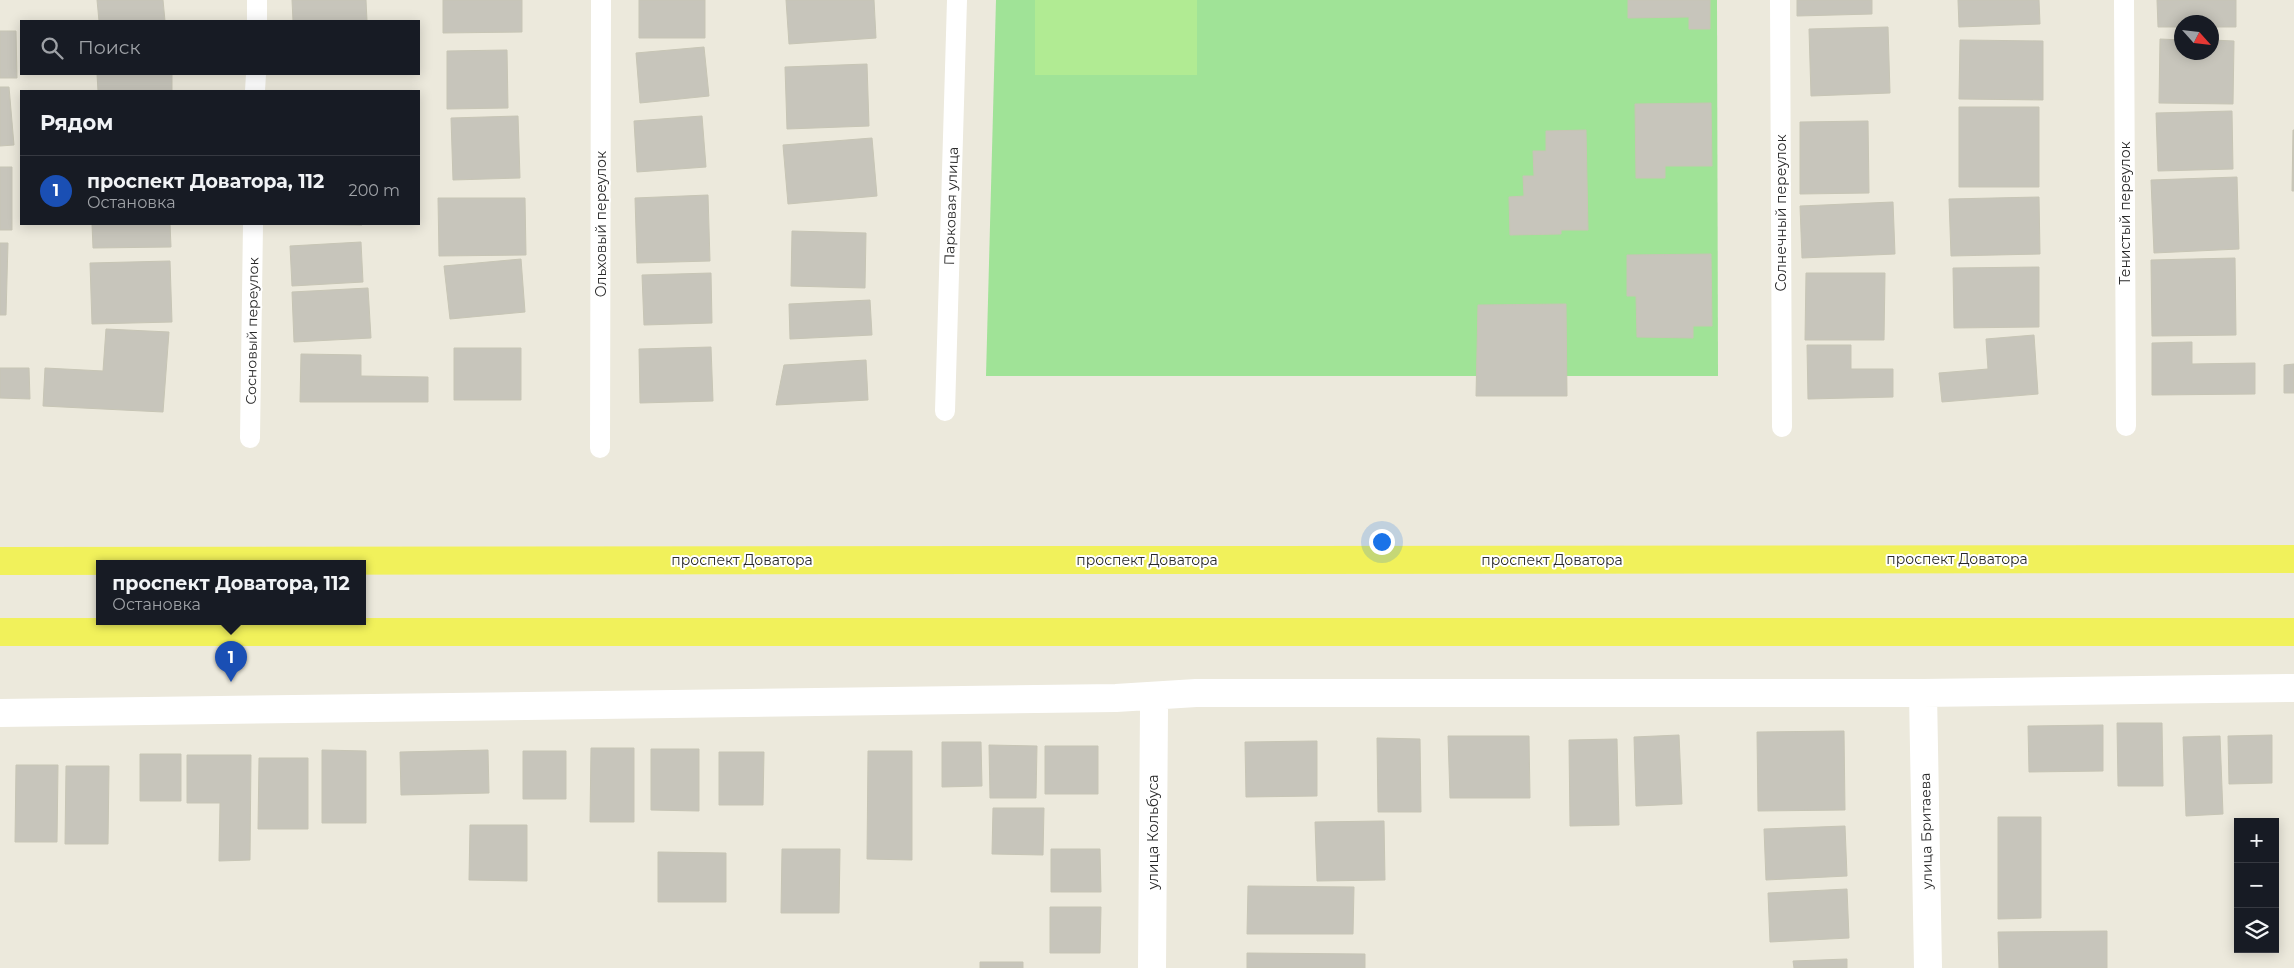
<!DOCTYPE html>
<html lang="ru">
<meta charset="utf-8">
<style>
:root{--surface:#171b24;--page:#20242c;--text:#f1f3f6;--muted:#9ea1a6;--line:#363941;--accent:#0f766e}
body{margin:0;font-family:Montserrat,sans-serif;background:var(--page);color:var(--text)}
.controls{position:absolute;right:15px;bottom:15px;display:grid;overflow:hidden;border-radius:0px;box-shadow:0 2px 12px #0003}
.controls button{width:45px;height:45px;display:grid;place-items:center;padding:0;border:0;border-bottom:1px solid var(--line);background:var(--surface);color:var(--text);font:25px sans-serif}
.compass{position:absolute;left:2174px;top:15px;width:45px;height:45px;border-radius:50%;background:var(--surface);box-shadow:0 2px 12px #0003;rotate:117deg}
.you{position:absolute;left:1381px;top:541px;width:18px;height:18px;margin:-12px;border:4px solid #fff;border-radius:50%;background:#1a73e8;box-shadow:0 0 0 8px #1a73e833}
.badge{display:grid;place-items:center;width:32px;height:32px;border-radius:50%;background:var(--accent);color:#fff;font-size:16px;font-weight:700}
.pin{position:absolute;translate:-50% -41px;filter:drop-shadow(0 1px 2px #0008)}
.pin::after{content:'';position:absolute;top:26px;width:18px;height:15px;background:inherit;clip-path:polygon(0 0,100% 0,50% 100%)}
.popup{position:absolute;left:96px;top:560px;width:270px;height:65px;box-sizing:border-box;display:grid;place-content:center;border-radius:0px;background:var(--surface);filter:drop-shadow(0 1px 4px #0005);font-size:16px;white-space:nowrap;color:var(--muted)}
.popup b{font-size:19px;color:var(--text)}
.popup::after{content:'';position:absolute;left:50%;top:100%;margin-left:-10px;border:10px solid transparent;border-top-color:var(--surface)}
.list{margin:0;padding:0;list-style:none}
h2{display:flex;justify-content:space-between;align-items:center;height:65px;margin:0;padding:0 20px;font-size:21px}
h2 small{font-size:16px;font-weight:400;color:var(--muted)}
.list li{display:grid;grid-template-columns:32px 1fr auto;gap:15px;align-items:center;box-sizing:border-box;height:70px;padding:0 20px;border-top:1px solid var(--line)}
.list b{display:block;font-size:19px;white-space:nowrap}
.list p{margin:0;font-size:16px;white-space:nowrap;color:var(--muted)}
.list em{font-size:16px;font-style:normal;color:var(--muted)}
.icon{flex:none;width:28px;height:28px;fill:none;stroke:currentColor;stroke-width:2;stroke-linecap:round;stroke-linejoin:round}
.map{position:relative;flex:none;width:2294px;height:968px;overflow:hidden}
.search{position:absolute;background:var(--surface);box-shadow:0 2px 12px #0003;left:20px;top:20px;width:400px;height:55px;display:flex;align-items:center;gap:12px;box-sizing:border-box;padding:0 18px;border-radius:0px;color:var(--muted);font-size:19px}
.panel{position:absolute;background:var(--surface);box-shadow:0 2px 12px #0003;left:20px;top:90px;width:400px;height:135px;border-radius:0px}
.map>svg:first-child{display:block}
.green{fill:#a0e397}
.pitch{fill:#b1eb93}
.building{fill:#c7c5bb;stroke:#c7c5b5}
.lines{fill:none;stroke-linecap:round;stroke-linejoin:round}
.lane{stroke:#fff;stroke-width:20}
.street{stroke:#fff;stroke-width:28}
.primary{stroke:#f1f15b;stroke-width:28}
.labels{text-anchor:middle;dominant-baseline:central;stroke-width:4;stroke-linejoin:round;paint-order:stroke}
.street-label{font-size:14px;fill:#2a2a2a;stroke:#fff}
</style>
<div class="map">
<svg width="2294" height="968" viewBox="0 0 2294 968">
<rect width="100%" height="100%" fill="#ece9dc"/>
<path class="green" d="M 996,0 L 1717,0 L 1718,376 L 986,376 Z"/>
<path class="pitch" d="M 1035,0 L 1197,0 L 1197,75 L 1035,75 Z"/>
<path class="building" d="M 97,0 L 163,0 L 165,21 L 99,21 Z
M 292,0 L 366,0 L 367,21 L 293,21 Z
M 443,0 L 522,0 L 522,32 L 443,33 Z
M 639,0 L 705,0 L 705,38 L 639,38 Z
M 786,0 L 874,0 L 876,38 L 789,44 Z
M 1628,0 L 1710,0 L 1710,29 L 1689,29 L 1689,17 L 1628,18 Z
M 1797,0 L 1872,0 L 1872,14 L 1797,16 Z
M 1958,0 L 2039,0 L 2040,24 L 1959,27 Z
M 2157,0 L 2236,0 L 2236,27 L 2212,27 L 2212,22 L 2182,22 L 2182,27 L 2158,27 Z
M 1888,27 L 1890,93 L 1811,96 L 1809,29 Z
M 0,31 L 16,31 L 17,78 L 0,78 Z
M 2160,39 L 2182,40 L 2182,52 L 2212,52 L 2212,40 L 2234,41 L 2233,104 L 2159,103 Z
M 1960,40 L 2043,41 L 2043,100 L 1959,99 Z
M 704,47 L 709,96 L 640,103 L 636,53 Z
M 507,50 L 508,108 L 447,109 L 447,51 Z
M 867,64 L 869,126 L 787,129 L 785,67 Z
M 97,74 L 172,74 L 172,91 L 98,91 Z
M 0,87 L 9,87 L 14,145 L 0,146 Z
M 1711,103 L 1712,166 L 1665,166 L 1665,178 L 1636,178 L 1635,104 Z
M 1959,107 L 2039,107 L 2039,187 L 1959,187 Z
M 2232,111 L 2233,169 L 2158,171 L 2156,113 Z
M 518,116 L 520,178 L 453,180 L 451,118 Z
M 702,116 L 706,167 L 637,172 L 634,121 Z
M 1868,121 L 1869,193 L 1800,194 L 1800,122 Z
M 1586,130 L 1588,230 L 1561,230 L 1561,234 L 1510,235 L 1509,197 L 1524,196 L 1523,176 L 1534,176 L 1533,151 L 1546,151 L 1546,131 Z
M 2293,130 L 2294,130 L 2294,191 L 2292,191 Z
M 872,138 L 877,196 L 788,204 L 783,145 Z
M 0,167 L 12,167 L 12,230 L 0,230 Z
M 2237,177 L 2239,249 L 2154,253 L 2151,180 Z
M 708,195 L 710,261 L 637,263 L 635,198 Z
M 2039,197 L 2040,254 L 1951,256 L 1949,199 Z
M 438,198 L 525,198 L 526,255 L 439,256 Z
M 1893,202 L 1895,254 L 1802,258 L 1800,206 Z
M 92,224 L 170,224 L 171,247 L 93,248 Z
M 285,224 L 362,224 L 362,225 Z
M 792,231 L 866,233 L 865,288 L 791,286 Z
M 361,242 L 363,282 L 292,286 L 290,246 Z
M 0,243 L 8,243 L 6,315 L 0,315 Z
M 1711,254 L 1712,326 L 1693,326 L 1693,338 L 1637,337 L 1636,296 L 1627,296 L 1627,255 Z
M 2235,258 L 2236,335 L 2152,336 L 2151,260 Z
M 521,259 L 525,312 L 450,319 L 444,266 Z
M 170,261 L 172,322 L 92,324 L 90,263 Z
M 2039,267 L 2039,327 L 1954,328 L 1953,268 Z
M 711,273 L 712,323 L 644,325 L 642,275 Z
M 1806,273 L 1885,273 L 1884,340 L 1805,340 Z
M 368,288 L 371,338 L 294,342 L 292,292 Z
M 870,300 L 872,335 L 790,339 L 789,304 Z
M 1566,304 L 1567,396 L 1476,396 L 1478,305 Z
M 106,329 L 169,332 L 163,412 L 43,406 L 45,368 L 103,371 Z
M 2034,335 L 2038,394 L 1942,402 L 1939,373 L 1988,369 L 1986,339 Z
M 2192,342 L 2192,364 L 2255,363 L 2255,394 L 2152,395 L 2152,343 Z
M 1807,345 L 1851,345 L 1851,369 L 1893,369 L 1893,397 L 1808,399 Z
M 711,347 L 713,401 L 640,403 L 639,349 Z
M 454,348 L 521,348 L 521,400 L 454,400 Z
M 301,354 L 361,355 L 361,376 L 428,377 L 428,402 L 300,402 Z
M 866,360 L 868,400 L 776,405 L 784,365 Z
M 2294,364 L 2294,393 L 2284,393 L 2284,365 Z
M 0,368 L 29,368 L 30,399 L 0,398 Z
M 2117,723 L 2162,723 L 2163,786 L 2118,786 Z
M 2103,725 L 2103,771 L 2029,772 L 2028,726 Z
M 1844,731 L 1845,810 L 1758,811 L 1757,732 Z
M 1679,735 L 1682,804 L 1636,806 L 1634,737 Z
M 2272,735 L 2272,783 L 2229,784 L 2228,736 Z
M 1448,736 L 1529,736 L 1530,798 L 1450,798 Z
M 2220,736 L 2223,814 L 2186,816 L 2183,737 Z
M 1377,738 L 1420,739 L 1421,812 L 1378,812 Z
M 1617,739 L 1619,825 L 1570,826 L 1569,740 Z
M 1317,741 L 1317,796 L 1246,797 L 1245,742 Z
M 942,742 L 981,742 L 982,786 L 942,787 Z
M 989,745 L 1037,746 L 1036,798 L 990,798 Z
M 1045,746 L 1098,746 L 1098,794 L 1045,794 Z
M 591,748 L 634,748 L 634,822 L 590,822 Z
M 651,749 L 699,749 L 699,811 L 651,810 Z
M 322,750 L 366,751 L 366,823 L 322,823 Z
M 488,750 L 489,793 L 401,795 L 400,752 Z
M 523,751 L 566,751 L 566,799 L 523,799 Z
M 868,751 L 912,751 L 912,860 L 867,859 Z
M 719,752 L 764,752 L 763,805 L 719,805 Z
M 140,754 L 181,754 L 181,801 L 140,801 Z
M 187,755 L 251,755 L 250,860 L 219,861 L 220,803 L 187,803 Z
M 259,758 L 308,758 L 308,829 L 258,829 Z
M 16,765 L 58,765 L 57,842 L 15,842 Z
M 66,766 L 109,766 L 108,844 L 65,844 Z
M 993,808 L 1044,808 L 1043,855 L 992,854 Z
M 1998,817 L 2041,817 L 2041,918 L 1998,919 Z
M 1384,821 L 1385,880 L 1317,881 L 1315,822 Z
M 470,825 L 527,825 L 527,881 L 469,880 Z
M 1845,826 L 1847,876 L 1766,880 L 1764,829 Z
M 782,849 L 840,849 L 839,913 L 781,913 Z
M 1051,849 L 1100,849 L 1101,892 L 1051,892 Z
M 658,852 L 726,853 L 726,902 L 658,902 Z
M 1248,886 L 1354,887 L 1353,934 L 1247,934 Z
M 1847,889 L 1849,938 L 1770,942 L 1768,893 Z
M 1050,907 L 1101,907 L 1100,953 L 1050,953 Z
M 2107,931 L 2107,968 L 1999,968 L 1998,932 Z
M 1247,953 L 1365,954 L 1365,968 L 1247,968 Z
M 1847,959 L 1847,968 L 1794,968 L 1793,961 Z
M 980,962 L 1023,962 L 1023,968 L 980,968 Z"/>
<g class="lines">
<path class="lane" d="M 1780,0 L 1782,427
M 2124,0 L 2126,426
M 257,21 L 257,0
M 255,91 L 256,74
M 945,411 L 957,0
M 250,438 L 253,224
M 600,448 L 601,0"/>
<path class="street" d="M 1923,693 L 1928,968
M 1151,696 L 1154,709 L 1152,968
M 0,713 L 1116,698 L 1196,693 L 1923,693 L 2294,688"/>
<path class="primary" d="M 0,561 L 2294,559
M 0,632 L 2294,632"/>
</g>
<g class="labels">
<g class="street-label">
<text transform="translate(951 206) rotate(-88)">Парковая улица</text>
<text transform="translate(1781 213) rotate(-90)">Солнечный переулок</text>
<text transform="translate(2125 213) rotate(-90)">Тенистый переулок</text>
<text transform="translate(601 224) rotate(-90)">Ольховый переулок</text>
<text transform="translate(252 331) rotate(-89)">Сосновый переулок</text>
<text x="1957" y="559">проспект Доватора</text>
<text x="742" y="560">проспект Доватора</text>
<text x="1147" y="560">проспект Доватора</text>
<text x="1552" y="560">проспект Доватора</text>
<text transform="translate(1926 831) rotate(-91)">улица Бритаева</text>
<text transform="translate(1153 832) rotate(-90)">улица Кольбуса</text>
</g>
</g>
</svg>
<div class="controls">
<button>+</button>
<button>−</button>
<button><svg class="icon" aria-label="layers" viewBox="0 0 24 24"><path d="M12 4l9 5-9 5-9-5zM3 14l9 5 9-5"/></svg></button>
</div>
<svg class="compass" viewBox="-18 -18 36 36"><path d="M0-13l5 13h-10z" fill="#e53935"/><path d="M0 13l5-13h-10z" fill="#9ea1a6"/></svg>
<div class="you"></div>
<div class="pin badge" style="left:231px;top:682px;background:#1a4fb4">1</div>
<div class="popup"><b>проспект Доватора, 112</b>Остановка</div>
<div class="search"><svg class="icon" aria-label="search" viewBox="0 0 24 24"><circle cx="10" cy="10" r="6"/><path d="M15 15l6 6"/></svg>Поиск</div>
<section class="panel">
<h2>Рядом<small></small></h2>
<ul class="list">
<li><span class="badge" style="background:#1a4fb4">1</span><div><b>проспект Доватора, 112</b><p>Остановка</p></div><em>200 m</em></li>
</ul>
</section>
</div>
